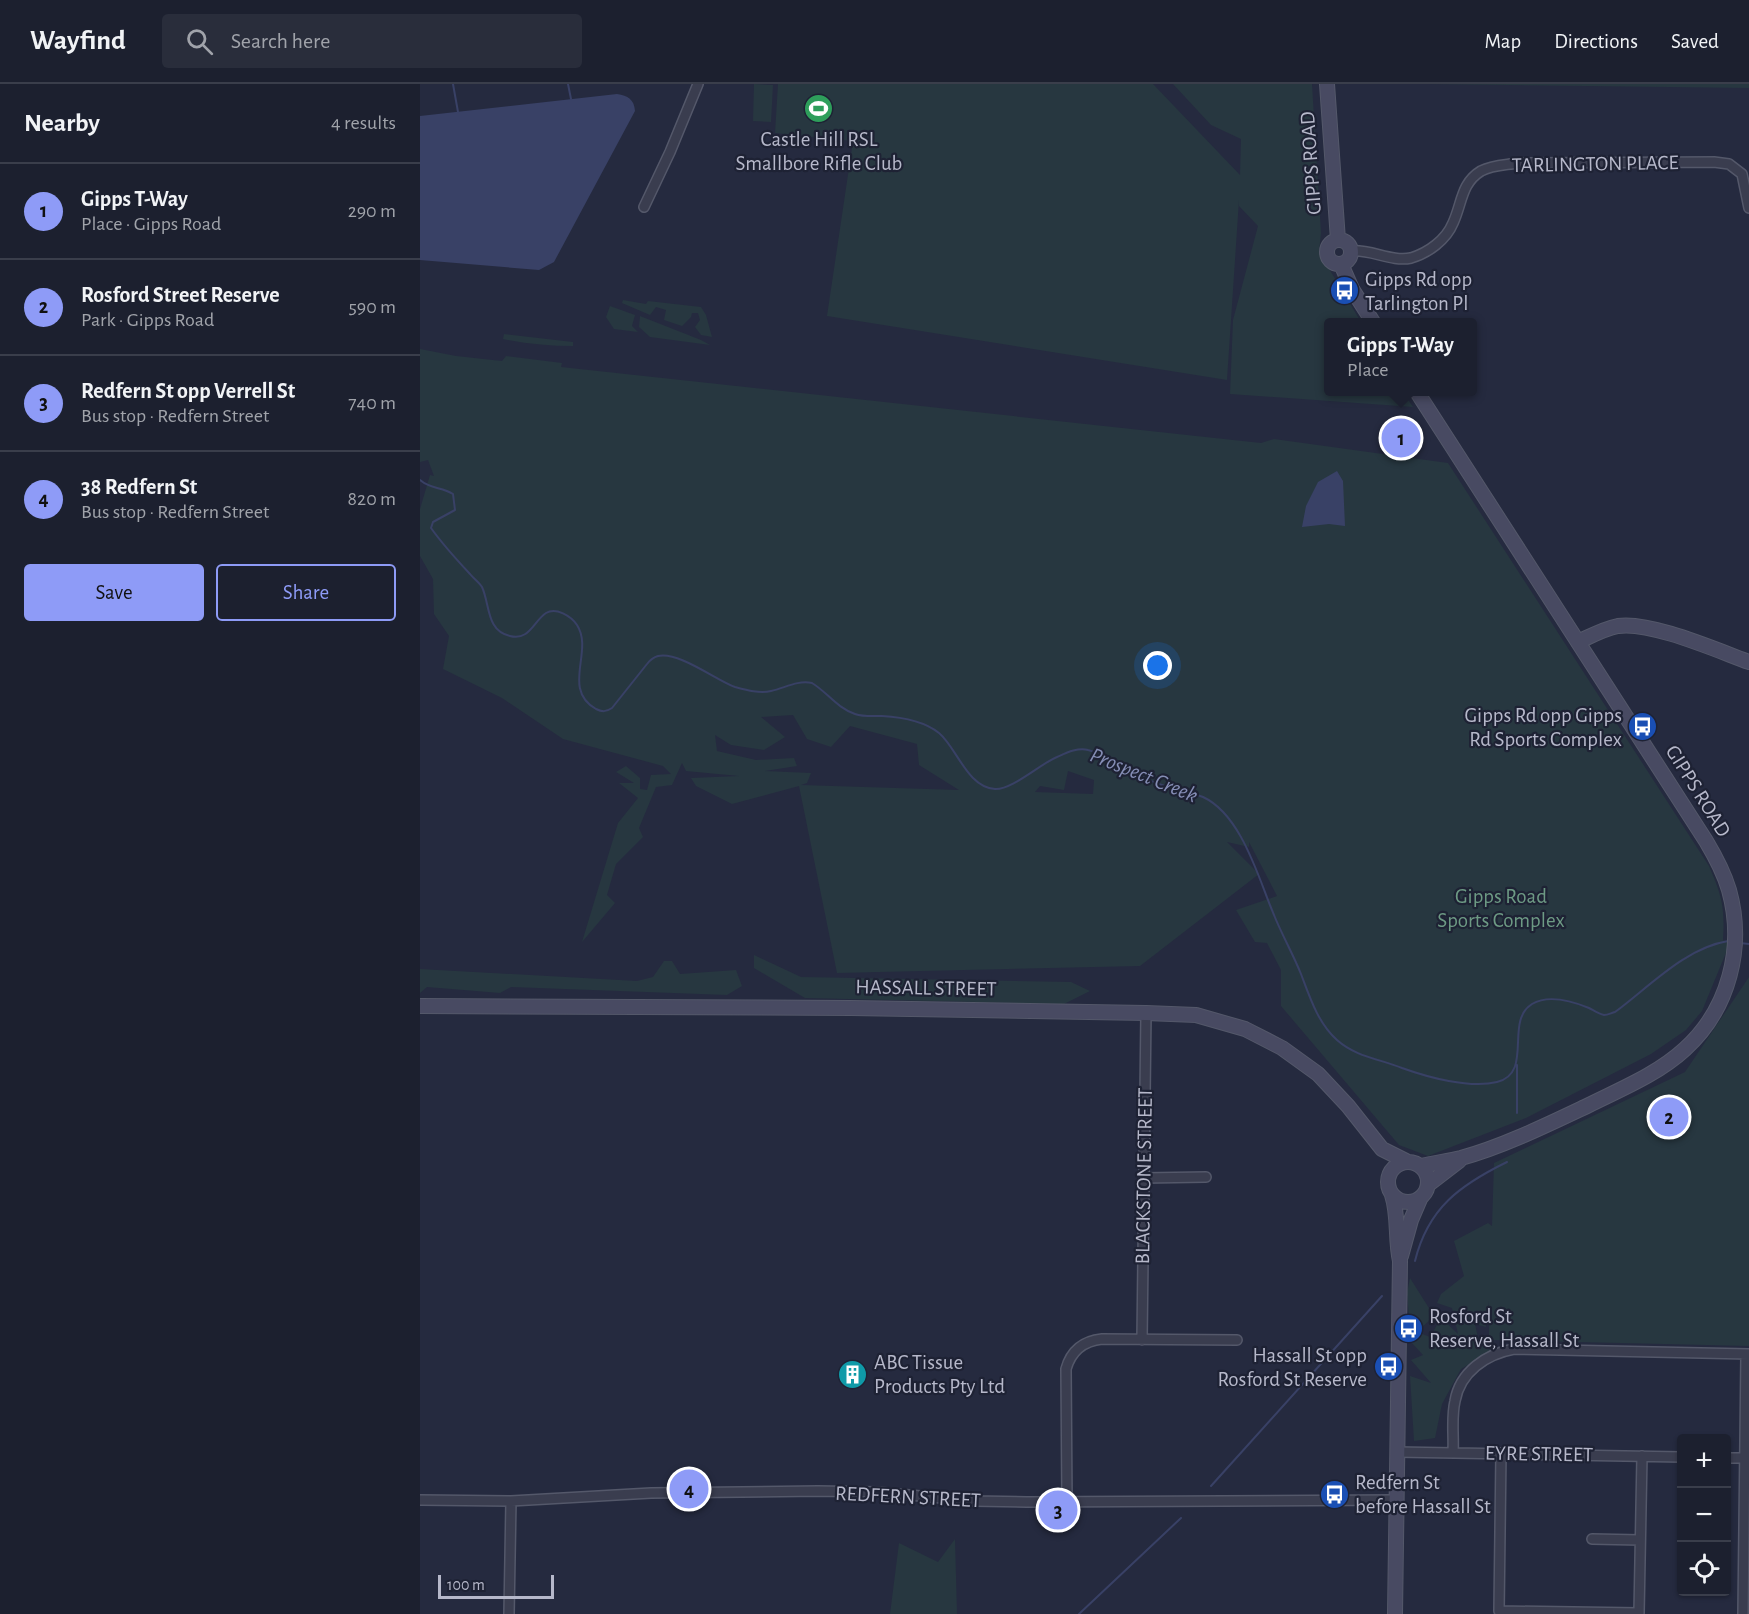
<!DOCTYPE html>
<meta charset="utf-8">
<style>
:root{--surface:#1c202f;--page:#292d3b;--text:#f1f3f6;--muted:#a0a3aa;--line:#3a3e4b;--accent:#8e9bf7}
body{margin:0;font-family:"Alegreya Sans",sans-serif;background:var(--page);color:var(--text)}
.controls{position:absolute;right:18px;bottom:18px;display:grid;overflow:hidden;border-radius:6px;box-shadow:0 2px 4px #0004}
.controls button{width:54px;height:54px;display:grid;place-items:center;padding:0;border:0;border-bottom:2px solid var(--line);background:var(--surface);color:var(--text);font:30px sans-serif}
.scale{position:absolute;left:18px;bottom:15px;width:116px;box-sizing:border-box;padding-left:6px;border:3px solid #b6b8ca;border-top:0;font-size:16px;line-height:21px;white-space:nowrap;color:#b6b8ca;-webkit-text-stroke:4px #1e2234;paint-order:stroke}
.you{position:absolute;left:738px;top:582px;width:21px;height:21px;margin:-15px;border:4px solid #fff;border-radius:50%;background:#1a73e8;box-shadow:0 0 0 9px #1a73e833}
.badge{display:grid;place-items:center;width:39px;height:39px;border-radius:50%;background:var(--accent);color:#111;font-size:20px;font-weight:700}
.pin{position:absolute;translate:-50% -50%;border:3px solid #fff;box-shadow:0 2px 6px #0006}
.popup{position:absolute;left:904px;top:234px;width:153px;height:78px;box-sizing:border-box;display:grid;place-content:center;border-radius:6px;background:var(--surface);filter:drop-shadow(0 2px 4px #0005);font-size:20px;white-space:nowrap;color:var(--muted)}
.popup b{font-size:22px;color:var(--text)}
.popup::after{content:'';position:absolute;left:50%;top:100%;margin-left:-12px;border:12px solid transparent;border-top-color:var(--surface)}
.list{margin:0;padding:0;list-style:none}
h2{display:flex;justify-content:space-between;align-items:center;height:78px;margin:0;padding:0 24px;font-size:26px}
h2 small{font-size:20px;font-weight:400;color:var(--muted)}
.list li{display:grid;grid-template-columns:39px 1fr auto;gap:18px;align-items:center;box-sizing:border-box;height:96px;padding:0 24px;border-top:2px solid var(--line)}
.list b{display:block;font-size:22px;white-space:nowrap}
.list p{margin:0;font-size:20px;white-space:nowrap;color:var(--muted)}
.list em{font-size:20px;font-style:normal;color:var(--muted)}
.actions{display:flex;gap:12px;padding:18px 24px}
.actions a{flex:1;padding:14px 0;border:2px solid var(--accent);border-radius:6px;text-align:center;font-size:21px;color:var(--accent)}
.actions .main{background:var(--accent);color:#111}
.icon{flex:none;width:33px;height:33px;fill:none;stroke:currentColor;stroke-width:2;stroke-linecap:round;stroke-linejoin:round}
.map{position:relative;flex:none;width:1329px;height:1530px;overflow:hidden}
header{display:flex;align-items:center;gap:36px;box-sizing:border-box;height:84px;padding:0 30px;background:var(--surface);border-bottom:2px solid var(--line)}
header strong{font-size:28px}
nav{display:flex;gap:33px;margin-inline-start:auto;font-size:21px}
.search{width:420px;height:54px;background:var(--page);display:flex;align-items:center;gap:15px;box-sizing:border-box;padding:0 21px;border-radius:6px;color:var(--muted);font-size:22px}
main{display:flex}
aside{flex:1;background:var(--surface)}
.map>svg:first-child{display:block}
.green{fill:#273740;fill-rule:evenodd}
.water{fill:#394166}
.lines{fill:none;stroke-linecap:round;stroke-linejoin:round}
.stream{stroke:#394166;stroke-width:2}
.street-casing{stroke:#54586a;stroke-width:12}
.secondary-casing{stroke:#54586a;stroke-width:16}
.street{stroke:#3a3d4f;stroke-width:9}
.secondary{stroke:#484a62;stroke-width:14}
.labels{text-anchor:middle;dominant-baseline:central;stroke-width:4.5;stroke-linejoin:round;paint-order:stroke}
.poi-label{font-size:21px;fill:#b6b8ca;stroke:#1e2234;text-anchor:start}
.street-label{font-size:21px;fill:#b6b8ca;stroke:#1e2234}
.park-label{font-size:21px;fill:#6d9a84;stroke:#1e2234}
.water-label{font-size:22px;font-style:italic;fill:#858db5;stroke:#1e2234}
</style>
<header>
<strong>Wayfind</strong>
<div class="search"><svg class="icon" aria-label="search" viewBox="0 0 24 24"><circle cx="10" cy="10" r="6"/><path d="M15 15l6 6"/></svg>Search here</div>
<nav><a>Map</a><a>Directions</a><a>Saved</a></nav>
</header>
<main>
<aside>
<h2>Nearby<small>4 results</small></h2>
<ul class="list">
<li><span class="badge">1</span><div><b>Gipps T-Way</b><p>Place · Gipps Road</p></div><em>290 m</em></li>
<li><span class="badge">2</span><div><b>Rosford Street Reserve</b><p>Park · Gipps Road</p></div><em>590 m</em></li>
<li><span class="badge">3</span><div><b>Redfern St opp Verrell St</b><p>Bus stop · Redfern Street</p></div><em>740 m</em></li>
<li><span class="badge">4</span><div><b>38 Redfern St</b><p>Bus stop · Redfern Street</p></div><em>820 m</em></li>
</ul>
<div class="actions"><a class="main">Save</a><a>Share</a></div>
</aside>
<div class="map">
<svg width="1329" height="1530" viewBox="0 0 1329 1530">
<rect width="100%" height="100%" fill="#252a3f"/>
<path class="green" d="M 334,0 L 353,1 L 351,38 L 333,37 Z
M 358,0 L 733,0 L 820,91 L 821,55 L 791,41 L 753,0 L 892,0 L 901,149 L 899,168 L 941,238 L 909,238 L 909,308 L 983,308 L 993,323 L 810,310 L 813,236 L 838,142 L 819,122 L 819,116 L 807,296 L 407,232 L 433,57 L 355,49 Z
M 1009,0 L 1329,0 L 1329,4 Z
M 203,216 L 226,220 L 228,217 L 281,223 L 286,231 L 292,253 L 281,251 L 275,243 L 280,236 L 278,229 L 272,229 L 271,233 L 262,242 L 244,236 L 246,226 L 236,223 L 230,231 L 202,219 Z
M 190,222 L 215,231 L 212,242 L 218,248 L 194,245 L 186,233 Z
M 220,232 L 281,256 L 290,261 L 230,253 L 219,243 Z
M 84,250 L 153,258 L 153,262 C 130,262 106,260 83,255 Z
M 0,265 L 36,272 L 82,277 L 86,272 L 142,279 L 141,283 L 841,359 L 854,355 L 1028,379 L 1289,782 C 1302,812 1305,823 1303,856 L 1310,859 L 1282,927 L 1266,946 L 1231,970 L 1106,1034 L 1008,1072 L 979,1061 L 861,922 L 861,886 L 847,859 L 835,858 L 816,826 L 857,812 L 829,758 L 829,763 L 807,758 L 839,790 L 720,882 L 417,889 L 379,702 L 312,720 L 276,702 L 271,694 L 319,692 L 266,687 L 262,679 L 252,701 L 236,703 L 219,744 L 223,753 L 196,780 L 187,811 L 195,819 L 162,858 L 198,739 L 218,714 L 199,699 L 214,699 L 196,688 L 206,682 L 220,694 L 220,705 L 227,706 L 231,691 L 251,690 L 243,682 L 143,655 L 82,614 L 23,585 L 29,552 L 14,530 L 13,495 L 0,472 L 0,425 L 10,391 L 14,392 L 8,376 L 0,378 ZM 373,631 L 387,655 L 411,663 L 430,642 L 497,660 L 499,681 L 539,706 L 381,701 L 387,699 L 391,689 L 345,687 L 377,682 L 374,674 L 336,676 L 297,667 L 295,651 L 311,661 L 344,666 L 365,653 L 341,633 ZM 648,687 L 674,696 L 673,710 L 615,708 L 620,702 L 644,706 Z
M 334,871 L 381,893 L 651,898 L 670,907 L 644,920 L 385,914 L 334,884 Z
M 244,877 L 252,877 L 260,890 L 316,886 L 322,902 L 307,911 L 91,903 L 80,909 L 7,903 L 0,909 L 0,885 L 217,897 L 233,893 Z
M 1329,893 L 1329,1262 L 1069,1256 L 1069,1217 L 1066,1243 L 1055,1240 L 1058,1254 L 1072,1267 L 1041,1285 L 1022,1320 L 1015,1354 L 994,1357 L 990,1292 L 1011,1299 L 991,1276 L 1003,1271 L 991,1258 L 987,1209 L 990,1194 L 1014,1232 L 997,1248 L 1010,1253 L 1021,1234 L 1038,1250 L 1032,1224 L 1017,1219 L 1021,1210 L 1044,1192 L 1034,1157 L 1068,1139 L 1072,1142 L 1074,1079 L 1265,988 Z
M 535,1455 L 537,1530 L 470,1530 L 479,1459 L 518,1478 Z"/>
<path class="water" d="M 197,10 C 208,12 214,15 215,27 L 134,178 L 119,186 L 0,176 L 0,32 Z
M 917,387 L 923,397 L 925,442 L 909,440 L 882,443 L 886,422 L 898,398 Z"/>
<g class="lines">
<path class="stream" d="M 33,0 L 38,28
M 148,0 L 151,15
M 0,396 C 10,405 22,403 33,410 L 35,426 L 13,438 L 11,444 C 23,461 36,475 50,490 C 53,494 59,498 62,503 C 70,520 66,547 90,552 C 109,557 113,538 126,529 C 136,523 151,532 157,541 C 174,567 141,605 176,625 C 182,628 186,628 192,624 L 227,580 C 230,576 234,573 238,572 C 258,567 296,596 315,603 C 326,606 340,610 351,607 C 365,604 377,596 392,599 C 407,608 417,624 435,630 C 444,633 453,632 462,632 C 480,633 504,637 519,649 C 537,664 547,703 575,705 C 592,706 620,680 637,673 C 646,669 658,663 668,666 C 692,672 713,690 736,699 C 751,705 768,707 783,713 C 822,731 839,796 854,831 C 862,851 873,870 881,890 C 890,914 898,939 917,956 C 936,973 960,975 982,984 C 1007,993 1050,1005 1077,998 C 1114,989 1084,937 1112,920 C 1129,910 1152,917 1169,924 C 1173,926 1179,930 1184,931 C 1188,931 1191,929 1195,928 C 1229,903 1265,864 1308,857
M 1320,859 L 1329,860
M 1097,981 L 1097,1029
M 995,1177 C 1008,1124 1040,1101 1087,1078
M 791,1402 L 962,1212
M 659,1530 L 761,1434"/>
<defs>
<path id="street" d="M 224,123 L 250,68 L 278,0
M 931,167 C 951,165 971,178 991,174 C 1008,169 1026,156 1033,139 C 1042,120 1041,99 1061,87 C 1072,81 1086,81 1097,79 L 1294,78 L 1309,80 L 1322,90 L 1329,124
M 724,1094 L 786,1093
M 722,1256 L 726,929
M 977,1368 L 1262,1373
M 1033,1369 C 1034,1352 1031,1334 1035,1317 C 1040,1288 1066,1270 1094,1265 L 1329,1270
M 1081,1369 L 1079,1527 L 1219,1529 L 1222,1372
M 1306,1374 L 1329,1374
M 0,1416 L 91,1417 L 231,1409 L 398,1407 L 457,1408 L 554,1417 L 607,1418 L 976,1416
M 647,1418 L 646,1285 C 651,1267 663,1257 682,1255 L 817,1256
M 1172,1455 L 1220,1456
M 89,1530 L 91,1417
M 1323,1530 L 1326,1270"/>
<path id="secondary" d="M 907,0 L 918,156
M907 168a12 12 0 1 1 24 0a12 12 0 1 1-24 0Z
M 921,180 L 932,205 L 953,238
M 997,308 L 1286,757 C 1295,772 1304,789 1309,806 C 1325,863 1309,925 1265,965 C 1238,990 1201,1005 1167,1022 C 1129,1040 1082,1063 1041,1074 C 1028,1077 1014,1079 1001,1082
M 1158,558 C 1171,552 1183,545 1198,542 C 1230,537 1296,566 1329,578
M 0,922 L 431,924 L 726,929 L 776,931 L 825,945 L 862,964 L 898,990 L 928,1022 L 962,1065 L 986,1077
M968 1098a20 20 0 1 1 40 0a20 20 0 1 1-40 0Z
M 1009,1100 L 1039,1077
M 972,1111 C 979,1132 975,1155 980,1177 L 975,1530
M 981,1172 L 991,1136 L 1000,1115"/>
</defs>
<use href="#street" class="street-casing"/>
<use href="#secondary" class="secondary-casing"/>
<use href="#street" class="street"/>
<use href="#secondary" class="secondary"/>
</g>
<defs>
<symbol id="stadium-disc" viewBox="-11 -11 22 22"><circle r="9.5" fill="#2e9e5b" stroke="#1e2234"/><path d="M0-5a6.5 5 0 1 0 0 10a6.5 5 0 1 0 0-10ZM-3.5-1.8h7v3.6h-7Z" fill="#fff"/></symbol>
<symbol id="bus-disc" viewBox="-11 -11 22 22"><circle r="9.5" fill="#1a4fb4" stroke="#1e2234"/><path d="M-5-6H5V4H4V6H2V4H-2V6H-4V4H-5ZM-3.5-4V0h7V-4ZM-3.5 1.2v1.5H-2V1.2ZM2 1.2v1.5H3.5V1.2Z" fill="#fff"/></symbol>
<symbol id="building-disc" viewBox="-11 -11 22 22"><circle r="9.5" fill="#0f9aa8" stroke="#1e2234"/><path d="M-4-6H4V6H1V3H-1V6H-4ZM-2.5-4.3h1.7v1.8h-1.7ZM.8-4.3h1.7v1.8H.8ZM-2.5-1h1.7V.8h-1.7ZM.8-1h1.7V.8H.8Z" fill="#fff"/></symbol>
</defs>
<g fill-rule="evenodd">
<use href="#stadium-disc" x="382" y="8" width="33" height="33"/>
<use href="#bus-disc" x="908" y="190" width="33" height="33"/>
<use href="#bus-disc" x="1206" y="626" width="33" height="33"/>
<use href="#bus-disc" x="972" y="1228" width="33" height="33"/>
<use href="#bus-disc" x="952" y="1266" width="33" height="33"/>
<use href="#building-disc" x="416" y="1274" width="33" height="33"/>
<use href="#bus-disc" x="898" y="1394" width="33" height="33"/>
</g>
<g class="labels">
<g class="poi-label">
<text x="399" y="55" text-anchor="middle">Castle Hill RSL<tspan x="399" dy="24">Smallbore Rifle Club</tspan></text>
<text x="945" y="195">Gipps Rd opp<tspan x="945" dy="24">Tarlington Pl</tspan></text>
<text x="1202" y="631" text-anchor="end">Gipps Rd opp Gipps<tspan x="1202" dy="24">Rd Sports Complex</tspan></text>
<text x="1009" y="1232">Rosford St<tspan x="1009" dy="24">Reserve, Hassall St</tspan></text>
<text x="947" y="1271" text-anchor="end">Hassall St opp<tspan x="947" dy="24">Rosford St Reserve</tspan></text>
<text x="454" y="1278">ABC Tissue<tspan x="454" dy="24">Products Pty Ltd</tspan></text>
<text x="935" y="1398">Redfern St<tspan x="935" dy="24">before Hassall St</tspan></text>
</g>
<g class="street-label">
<text transform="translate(891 79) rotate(-94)">GIPPS ROAD</text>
<text transform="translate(1175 80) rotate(-1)">TARLINGTON PLACE</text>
<text transform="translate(1278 707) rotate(58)">GIPPS ROAD</text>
<text transform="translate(506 904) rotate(1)">HASSALL STREET</text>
<text transform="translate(724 1092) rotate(-89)">BLACKSTONE STREET</text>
<text transform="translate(1119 1370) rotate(1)">EYRE STREET</text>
<text transform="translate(488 1413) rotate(3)">REDFERN STREET</text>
</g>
<g class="park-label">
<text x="1081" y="812">Gipps Road<tspan x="1081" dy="24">Sports Complex</tspan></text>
</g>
<g class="water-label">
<text transform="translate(724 691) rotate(22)">Prospect Creek</text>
</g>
</g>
</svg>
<div class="controls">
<button>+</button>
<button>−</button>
<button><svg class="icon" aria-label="locate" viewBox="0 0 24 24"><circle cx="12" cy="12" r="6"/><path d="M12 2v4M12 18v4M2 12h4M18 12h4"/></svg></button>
</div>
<div class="scale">100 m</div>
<div class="you"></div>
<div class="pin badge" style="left:981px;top:354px">1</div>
<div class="popup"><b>Gipps T-Way</b>Place</div>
<div class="pin badge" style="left:1249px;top:1033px">2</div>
<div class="pin badge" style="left:638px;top:1426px">3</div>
<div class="pin badge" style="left:269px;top:1405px">4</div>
</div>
</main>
